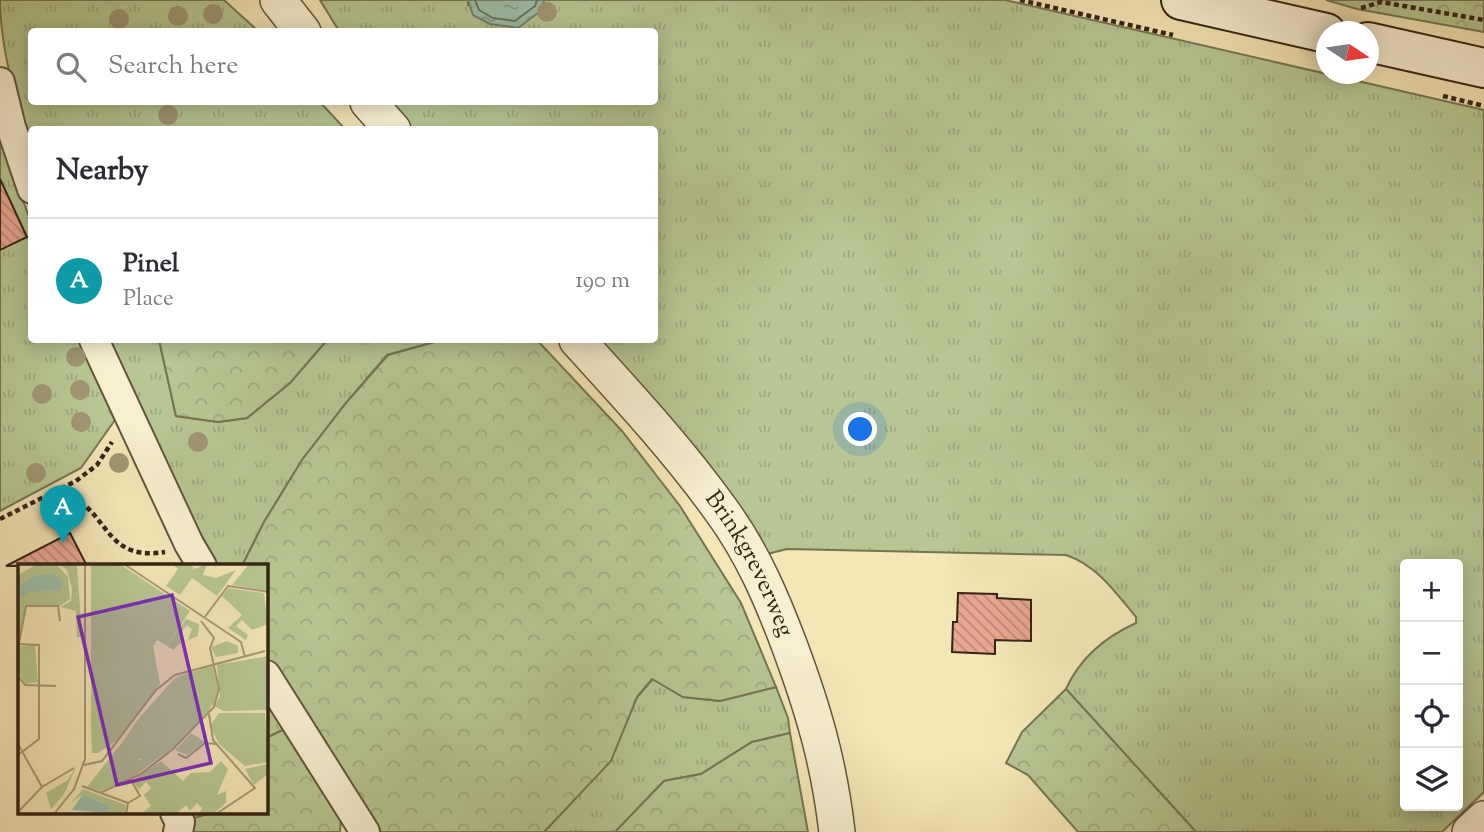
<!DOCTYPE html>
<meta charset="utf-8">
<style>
:root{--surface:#fff;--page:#f7f7f7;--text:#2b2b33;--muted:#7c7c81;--line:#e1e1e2;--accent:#7c3aed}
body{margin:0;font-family:"Sorts Mill Goudy",serif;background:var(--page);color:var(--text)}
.controls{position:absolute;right:21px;bottom:21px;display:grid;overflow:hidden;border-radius:7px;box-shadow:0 4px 18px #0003}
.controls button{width:63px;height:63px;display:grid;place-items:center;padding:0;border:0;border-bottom:2px solid var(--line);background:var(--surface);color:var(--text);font:35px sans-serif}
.compass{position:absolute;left:1316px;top:21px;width:63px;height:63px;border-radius:50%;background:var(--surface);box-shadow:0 4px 18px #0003;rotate:103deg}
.you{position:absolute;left:861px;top:430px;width:24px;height:24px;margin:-18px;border:5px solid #fff;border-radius:50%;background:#1a73e8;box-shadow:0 0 0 10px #1a73e833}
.badge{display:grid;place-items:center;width:46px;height:46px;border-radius:50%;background:var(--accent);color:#fff;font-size:23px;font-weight:700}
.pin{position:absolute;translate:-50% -58px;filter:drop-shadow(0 2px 4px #0008)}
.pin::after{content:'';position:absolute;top:37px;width:24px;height:21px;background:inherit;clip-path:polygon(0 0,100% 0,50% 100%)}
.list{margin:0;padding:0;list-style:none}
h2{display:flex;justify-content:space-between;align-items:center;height:91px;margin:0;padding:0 28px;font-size:30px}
h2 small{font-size:23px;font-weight:400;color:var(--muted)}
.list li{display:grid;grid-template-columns:46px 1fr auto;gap:21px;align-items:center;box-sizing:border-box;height:126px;padding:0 28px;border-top:2px solid var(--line)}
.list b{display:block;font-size:26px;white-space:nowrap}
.list p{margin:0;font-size:23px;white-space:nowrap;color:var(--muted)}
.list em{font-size:23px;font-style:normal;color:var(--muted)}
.icon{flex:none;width:38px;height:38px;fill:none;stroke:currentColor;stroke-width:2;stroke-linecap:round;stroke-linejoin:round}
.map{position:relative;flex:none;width:1484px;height:832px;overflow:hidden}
.search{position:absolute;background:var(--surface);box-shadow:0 4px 18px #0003;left:28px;top:28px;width:630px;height:77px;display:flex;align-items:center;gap:18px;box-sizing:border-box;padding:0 24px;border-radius:7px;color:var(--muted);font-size:26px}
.panel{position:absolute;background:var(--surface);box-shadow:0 4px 18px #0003;left:28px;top:126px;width:630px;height:217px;border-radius:7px}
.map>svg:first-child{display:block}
.grass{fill:url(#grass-tufts);stroke:#767553;stroke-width:2;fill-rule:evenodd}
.forest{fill:url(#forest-crowns);stroke:#767553;stroke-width:2}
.water{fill:url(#water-ripples);stroke:#73826d;stroke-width:2}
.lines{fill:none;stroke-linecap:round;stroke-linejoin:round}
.shore{stroke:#68725e;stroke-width:2}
.building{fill:url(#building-back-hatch);stroke:#342414;stroke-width:2}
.minor-casing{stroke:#64543d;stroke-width:32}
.tertiary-casing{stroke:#64543d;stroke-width:38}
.secondary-casing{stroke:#342414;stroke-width:42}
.path{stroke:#342414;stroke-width:4.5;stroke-dasharray:5 3.5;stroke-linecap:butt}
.minor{stroke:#f8efd0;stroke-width:28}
.tertiary{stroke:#f8efd0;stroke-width:35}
.secondary{stroke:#f8efd0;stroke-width:38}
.tree{fill:#a09672}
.labels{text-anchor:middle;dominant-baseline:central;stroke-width:7;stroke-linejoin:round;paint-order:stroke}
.street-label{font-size:24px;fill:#342414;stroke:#f8efd0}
.inset-road{fill:none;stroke:#a79876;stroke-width:2}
.view{fill:#7b2cbf;fill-opacity:0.15;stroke:#7b2cbf;stroke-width:3.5}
.inset-edge{fill:none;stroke:#342414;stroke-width:3.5}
</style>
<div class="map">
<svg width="1484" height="832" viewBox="0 0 1484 832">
<defs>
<pattern id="grass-tufts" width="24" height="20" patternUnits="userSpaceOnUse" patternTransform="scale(1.75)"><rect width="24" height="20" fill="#b7c692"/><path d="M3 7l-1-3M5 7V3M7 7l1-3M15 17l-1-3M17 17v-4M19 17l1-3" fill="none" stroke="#9eaa7d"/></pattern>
<pattern id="forest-crowns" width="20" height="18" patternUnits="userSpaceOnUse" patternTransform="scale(1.75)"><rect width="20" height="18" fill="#b7c692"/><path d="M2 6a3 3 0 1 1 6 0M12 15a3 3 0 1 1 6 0" fill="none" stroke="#9eaa7d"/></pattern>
<pattern id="water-ripples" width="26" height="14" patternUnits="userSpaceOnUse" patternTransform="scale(1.75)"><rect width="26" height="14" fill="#9dc0a9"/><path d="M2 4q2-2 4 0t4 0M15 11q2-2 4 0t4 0" fill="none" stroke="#819c88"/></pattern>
<pattern id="building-back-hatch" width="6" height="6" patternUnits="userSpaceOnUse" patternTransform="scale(1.75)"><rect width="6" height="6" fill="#e9a791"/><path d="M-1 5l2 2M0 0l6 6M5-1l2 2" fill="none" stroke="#be8875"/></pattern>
</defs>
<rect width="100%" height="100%" fill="#f4e6b7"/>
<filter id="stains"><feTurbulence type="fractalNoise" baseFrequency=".00286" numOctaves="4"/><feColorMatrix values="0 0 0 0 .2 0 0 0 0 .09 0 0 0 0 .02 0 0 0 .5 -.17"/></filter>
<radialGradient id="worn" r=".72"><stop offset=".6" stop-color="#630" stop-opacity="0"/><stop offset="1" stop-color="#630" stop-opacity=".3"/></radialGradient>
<path class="grass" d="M 0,0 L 224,0 L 258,31 L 32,32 L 32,102 L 320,102 L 345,129 L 32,130 L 31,149 C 16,108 0,43 0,0 Z
M 320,0 L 468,0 L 468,5 L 542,10 L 544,0 L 1005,0 L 1484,110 L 1484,792 L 1442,832 L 1196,832 L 1066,689 C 1080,658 1105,637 1136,623 L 1136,617 C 1115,592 1098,566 1066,555 L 787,549 L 763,555 L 593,340 L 654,340 L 654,130 L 410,129 L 385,102 L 654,102 L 654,32 L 339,31 ZM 1405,564 L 1458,564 L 1458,806 L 1405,806 Z
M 0,138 L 31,222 L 32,340 L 79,340 L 115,420 L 81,468 L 0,511 Z
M 107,340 L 159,340 L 176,416 L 218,422 L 247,418 L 290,383 L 327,340 L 442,340 L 387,355 L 346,403 L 302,460 L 264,522 L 242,566 L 211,566 Z
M 653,679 L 683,697 L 720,701 L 776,687 L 788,718 L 790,733 L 752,742 L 701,774 L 664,781 L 615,832 L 544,832 L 610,761 L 637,697 Z
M 266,688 L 291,726 L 266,738 Z"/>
<path class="forest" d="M 1326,0 L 1484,0 L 1484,32 L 1357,9 Z
M 159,340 L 327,340 L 290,383 L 247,418 L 218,422 L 176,416 Z
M 442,340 L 537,340 L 622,431 L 680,506 L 741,603 L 776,687 L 720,701 L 683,697 L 652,679 L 637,697 L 611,761 L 544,832 L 380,832 L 266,659 L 266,566 L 242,566 L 264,522 L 302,460 L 346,403 L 388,355 Z
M 1066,689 L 1196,832 L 1078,832 L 1028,775 L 1006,763 L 1022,732 Z
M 291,726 L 341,818 L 340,832 L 193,832 L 187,820 L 211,813 L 266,813 L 266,738 Z
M 790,733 L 808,832 L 615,832 L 664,781 L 701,774 L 752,742 Z"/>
<path class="water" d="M 468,0 L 544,0 L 542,10 L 518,28 L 490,24 L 473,15 Z"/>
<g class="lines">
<path class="shore" d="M 475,0 L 479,10 L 493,18 L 515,21 L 535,6 L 537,0"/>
</g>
<path class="building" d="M 0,179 L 27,237 L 0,250 Z
M 70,533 L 87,566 L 6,566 Z
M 958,593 L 997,594 L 997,598 L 1031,600 L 1031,641 L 995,640 L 995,654 L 952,652 L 953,622 L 957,622 Z"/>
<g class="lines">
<defs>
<path id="minor" d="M 0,82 L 11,127 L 32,189
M 94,340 L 189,544 L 202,566
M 266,675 L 365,832
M 175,813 L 180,822 L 178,832"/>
<g id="tertiary">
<path d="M 278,0 L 303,32"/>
<path d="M 368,102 L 393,130"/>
<path id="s1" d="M 577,340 C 627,395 678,450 721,510 C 752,552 772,599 790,647 C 814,712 829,763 837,832"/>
<path d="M 1470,832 L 1484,819"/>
</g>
<path id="secondary" d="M 1181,0 L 1326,33
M 1368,42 L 1484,68"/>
</defs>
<use href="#minor" class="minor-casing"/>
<use href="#tertiary" class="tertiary-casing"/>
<use href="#secondary" class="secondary-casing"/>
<path class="path" d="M 1020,0 L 1173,35
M 1361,8 L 1381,2 L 1484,20
M 1343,74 L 1363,78
M 1443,96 L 1484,106
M 57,492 C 62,494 69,494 73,497 C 110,518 107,561 165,552
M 0,519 L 76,481 L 97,465 L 112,442"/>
<use href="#minor" class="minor"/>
<use href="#tertiary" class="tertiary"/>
<use href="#secondary" class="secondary"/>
</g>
<g class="tree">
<circle cx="547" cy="12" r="10"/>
<circle cx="213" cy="14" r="10"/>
<circle cx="178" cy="16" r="10"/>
<circle cx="119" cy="19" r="10"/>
<circle cx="168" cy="115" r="10"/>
<circle cx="76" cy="357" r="10"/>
<circle cx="80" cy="390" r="10"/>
<circle cx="42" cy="394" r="10"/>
<circle cx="81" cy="422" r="10"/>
<circle cx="198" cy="442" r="10"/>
<circle cx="119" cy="463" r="10"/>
<circle cx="36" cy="473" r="10"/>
</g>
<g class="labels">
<g class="street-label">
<text stroke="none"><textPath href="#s1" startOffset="284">Brinkgreverweg</textPath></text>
</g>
</g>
<g transform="translate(18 564)">
<rect width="250" height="250" fill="#f4e6b7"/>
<path d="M 73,0 L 102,0 L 172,47 L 149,82 L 139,76 L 135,82 L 142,120 L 98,177 L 80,189 L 74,189 L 73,164 ZM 209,77 L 220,82 L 220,89 L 198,93 L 193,83 ZM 17,81 L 20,118 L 7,120 L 0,108 L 0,82 ZM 161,112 L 170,125 L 194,140 L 190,149 L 182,140 L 158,129 L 156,115 ZM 121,154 L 129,168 L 161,179 L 114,214 L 82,227 L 69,223 L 106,176 L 121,197 L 134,178 L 114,164 ZM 173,169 L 187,178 L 169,191 L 157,186 ZM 143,197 L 165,217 L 173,209 L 192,208 L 203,197 L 210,205 L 199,231 L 208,227 L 208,239 L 195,250 L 181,250 L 184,244 L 179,239 L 172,247 L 168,241 L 158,250 L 123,250 L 133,242 L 126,231 L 133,224 L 128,218 L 121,225 L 114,217 ZM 60,199 L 46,230 L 33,245 L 28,229 L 50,216 ZM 65,225 L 108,241 L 107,248 L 90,250 L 92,247 L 86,239 L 65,230 L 53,239 Z" fill="#b7c692"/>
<path d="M 154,0 L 173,0 L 176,5 L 189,0 L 185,11 L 198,14 L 218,6 L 199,32 L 174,14 L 162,31 L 148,22 L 160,5 ZM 231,0 L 250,0 L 250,27 L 214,21 ZM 39,1 L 50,13 L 52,35 L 42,42 L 8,41 L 0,77 L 0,11 L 16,2 ZM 42,1 L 59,1 L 64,73 L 59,73 L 58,47 L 43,43 L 53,37 L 54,25 L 49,6 ZM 210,24 L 246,29 L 250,60 L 234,66 L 224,56 L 218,62 L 230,71 L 228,76 L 210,64 L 224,51 L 204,32 ZM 168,55 L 181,60 L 180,72 L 170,76 L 174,65 L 169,61 L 164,68 L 166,76 L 155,86 L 149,82 ZM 250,92 L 250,157 L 249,146 L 205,147 L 197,142 L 202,132 L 199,101 ZM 195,102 L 200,125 L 196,142 L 170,125 L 161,112 ZM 156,115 L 159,129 L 182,140 L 190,149 L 161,179 L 129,168 L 121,154 ZM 201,149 L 247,149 L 250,198 L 227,202 L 201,180 L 192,162 ZM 114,164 L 140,182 L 141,190 L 116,196 L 106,176 ZM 250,200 L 250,210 L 236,221 L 227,205 Z" fill="#b7c692"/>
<path d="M 35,10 L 45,18 L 43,26 L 11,28 L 0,37 L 0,22 L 19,11 ZM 65,230 L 92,242 L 91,249 L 54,246 Z" fill="#9dc0a9"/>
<path class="inset-road" d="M 106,0 L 223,78 L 227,93M 186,54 L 210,22 L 251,28M 1,79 L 8,42 L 40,42 L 42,57M 0,80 L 21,81 L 21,175 L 0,191M 0,112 L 7,121 L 38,122M 191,150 L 195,176 L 237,224 L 198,250M 0,180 L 24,223M 160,190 L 168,194 L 187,179 L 198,180M 66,201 L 84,197 L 138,126 L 157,111 L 247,87M 64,222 L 110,239 L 108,250M 82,229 L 123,210 L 155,185 L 196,143 L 201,125 L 192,84 L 196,74 L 183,57M 110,239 L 122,232 L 113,216M 0,248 L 24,223 L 56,204M 36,250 L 56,225 L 67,195 L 67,0"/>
<path class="view" d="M 154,31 L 193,199 L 99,221 L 60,53 Z"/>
<rect width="250" height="250" class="inset-edge"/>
</g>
<rect width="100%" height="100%" filter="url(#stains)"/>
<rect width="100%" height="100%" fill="url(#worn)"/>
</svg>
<div class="controls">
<button>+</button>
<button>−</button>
<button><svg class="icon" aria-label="locate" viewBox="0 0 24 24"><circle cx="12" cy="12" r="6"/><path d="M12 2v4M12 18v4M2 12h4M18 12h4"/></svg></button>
<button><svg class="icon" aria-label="layers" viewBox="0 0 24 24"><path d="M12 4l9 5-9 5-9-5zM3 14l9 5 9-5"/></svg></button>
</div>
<svg class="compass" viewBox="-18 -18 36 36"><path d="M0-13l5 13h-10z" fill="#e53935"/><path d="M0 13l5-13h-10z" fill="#7c7c81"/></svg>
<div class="you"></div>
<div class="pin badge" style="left:63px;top:543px;background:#0f9aa8">A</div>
<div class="search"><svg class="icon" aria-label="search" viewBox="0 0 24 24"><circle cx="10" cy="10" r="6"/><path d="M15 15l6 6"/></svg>Search here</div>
<section class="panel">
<h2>Nearby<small></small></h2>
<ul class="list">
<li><span class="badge" style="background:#0f9aa8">A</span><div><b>Pinel</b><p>Place</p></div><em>190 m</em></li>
</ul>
</section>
</div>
